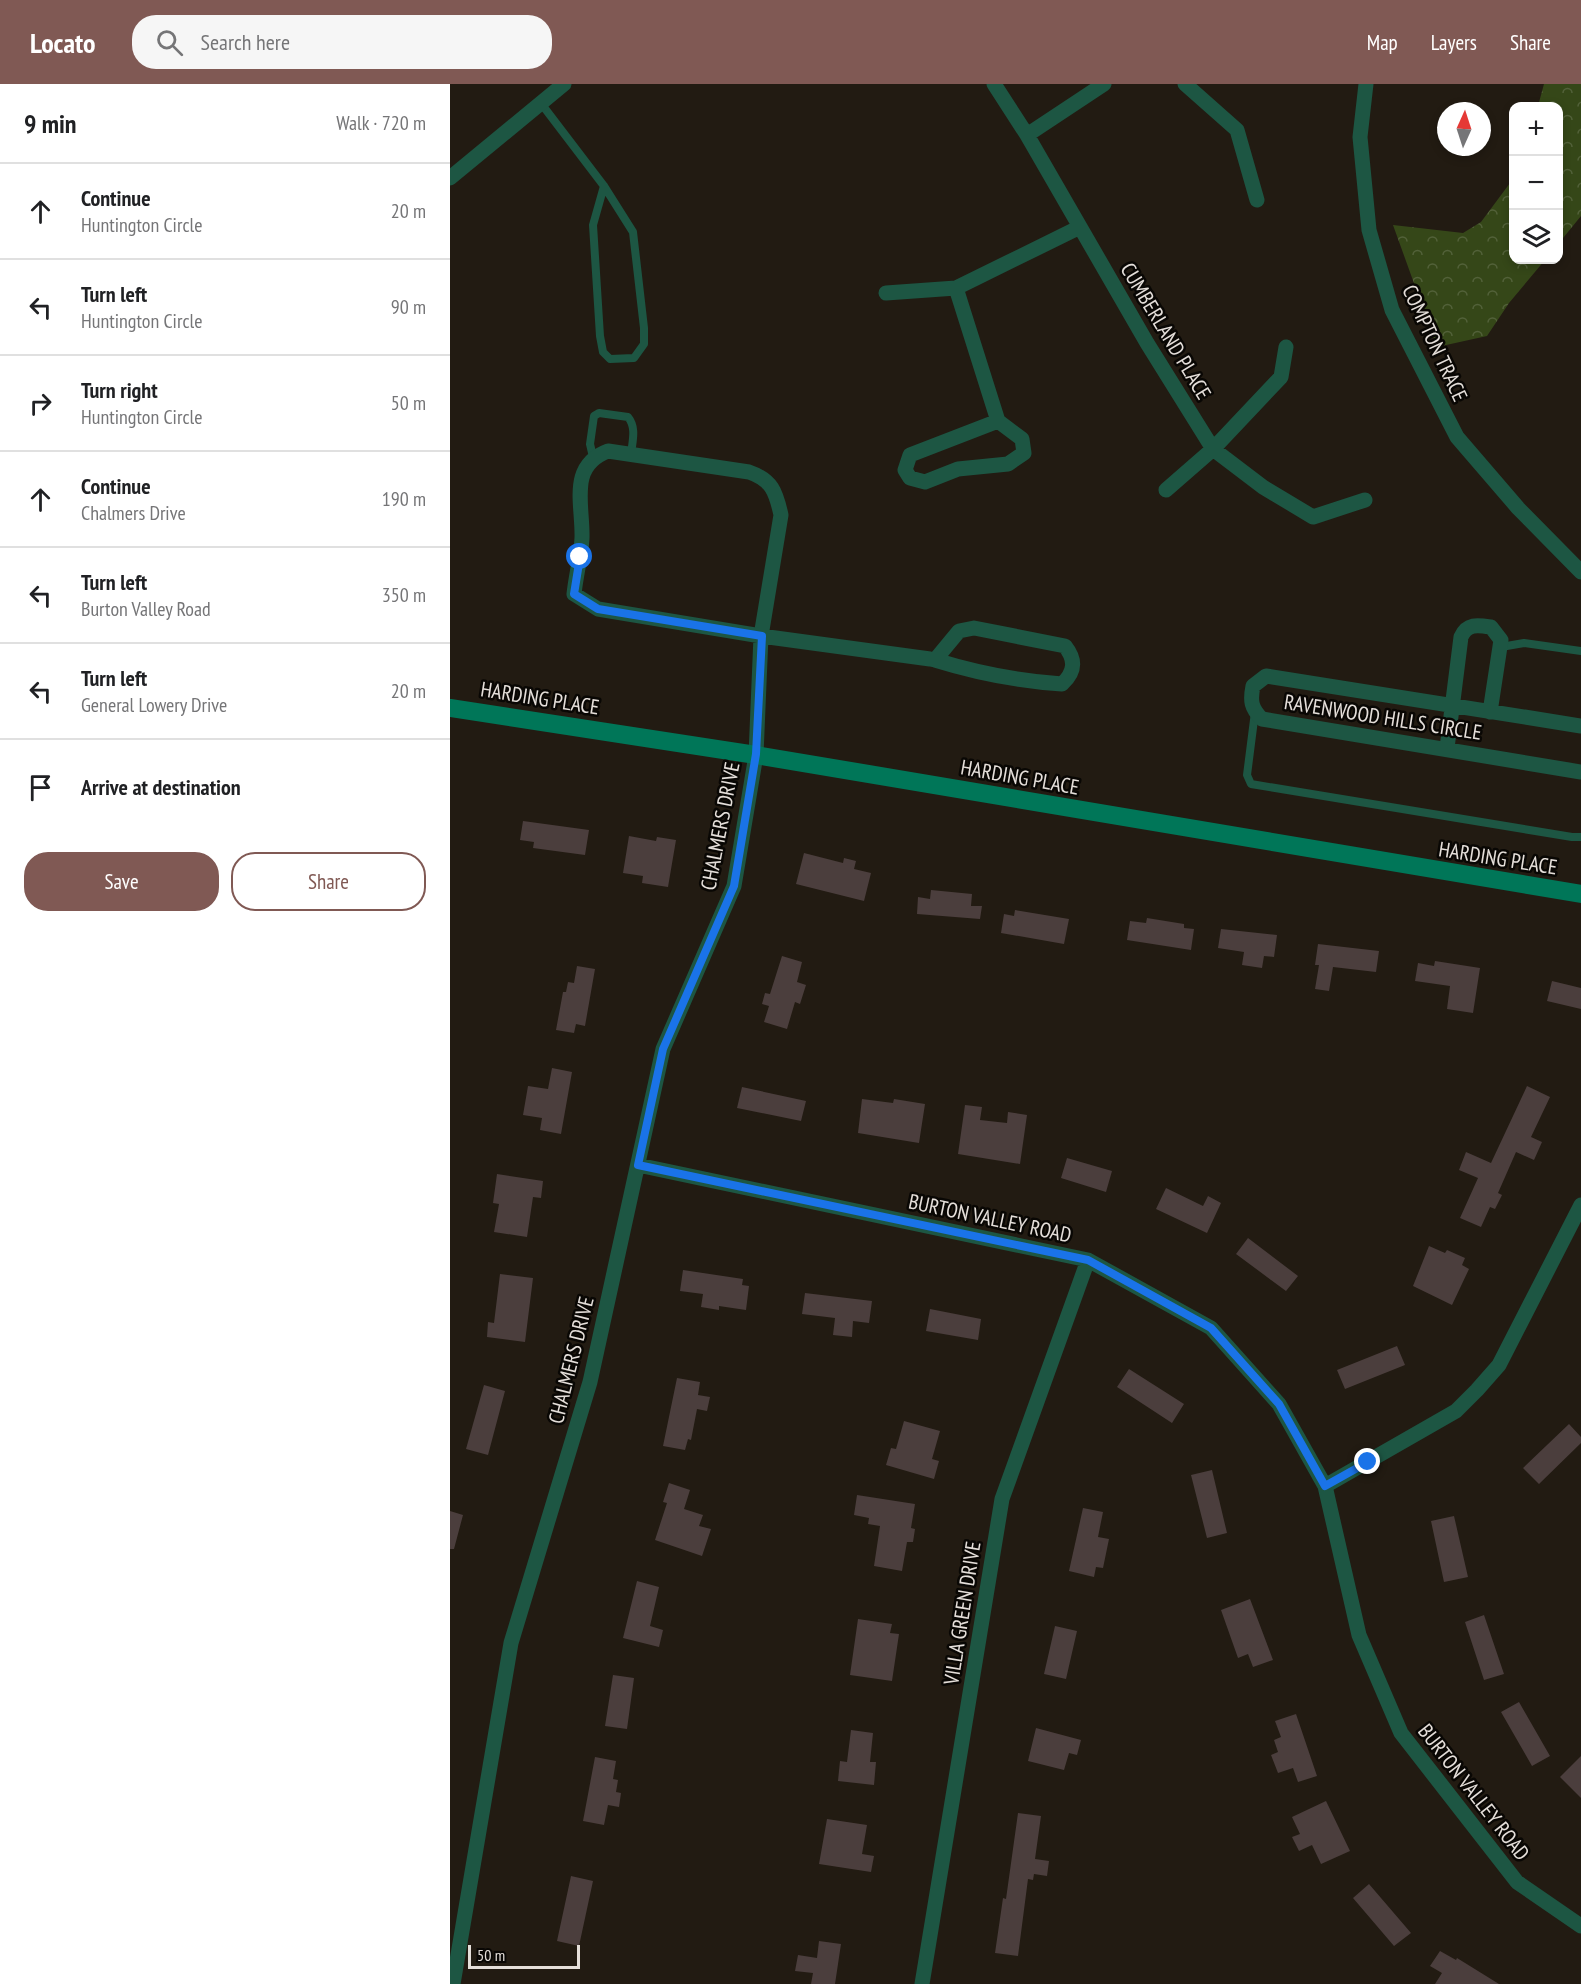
<!DOCTYPE html>
<meta charset="utf-8">
<style>
:root{--surface:#fff;--page:#f6f6f6;--text:#202124;--muted:#757577;--line:#e0e0e0;--accent:#805954}
body{margin:0;font-family:"PT Sans Narrow",sans-serif;background:var(--page);color:var(--text)}
.controls{position:absolute;right:18px;top:18px;display:grid;overflow:hidden;border-radius:12px;box-shadow:0 3px 9px #0003}
.controls button{width:54px;height:54px;display:grid;place-items:center;padding:0;border:0;border-bottom:2px solid var(--line);background:var(--surface);color:var(--text);font:30px sans-serif}
.compass{position:absolute;left:987px;top:18px;width:54px;height:54px;border-radius:50%;background:var(--surface);box-shadow:0 3px 9px #0003;rotate:3deg}
.scale{position:absolute;left:18px;bottom:15px;width:112px;box-sizing:border-box;padding-left:6px;border:3px solid #e5dfda;border-top:0;font-size:16px;line-height:21px;white-space:nowrap;color:#e5dfda;-webkit-text-stroke:4px #090704;paint-order:stroke}
.stop{position:absolute;width:18px;height:18px;margin:-14px;border:4px solid #1a73e8;border-radius:50%;background:#fff}
.stop.end{background:#1a73e8;border-color:#fff;box-shadow:0 2px 6px #0008}
.list{margin:0;padding:0;list-style:none}
h2{display:flex;justify-content:space-between;align-items:center;height:78px;margin:0;padding:0 24px;font-size:26px}
h2 small{font-size:20px;font-weight:400;color:var(--muted)}
.list li{display:grid;grid-template-columns:39px 1fr auto;gap:18px;align-items:center;box-sizing:border-box;height:96px;padding:0 24px;border-top:2px solid var(--line)}
.list b{display:block;font-size:22px;white-space:nowrap}
.list p{margin:0;font-size:20px;white-space:nowrap;color:var(--muted)}
.list em{font-size:20px;font-style:normal;color:var(--muted)}
.actions{display:flex;gap:12px;padding:18px 24px}
.actions a{flex:1;padding:14px 0;border:2px solid var(--accent);border-radius:24px;text-align:center;font-size:21px;color:var(--accent)}
.actions .main{background:var(--accent);color:#fff}
.icon{flex:none;width:33px;height:33px;fill:none;stroke:currentColor;stroke-width:2;stroke-linecap:round;stroke-linejoin:round}
.map{position:relative;flex:none;width:1131px;height:1900px;overflow:hidden}
header{display:flex;align-items:center;gap:36px;box-sizing:border-box;height:84px;padding:0 30px;background:var(--accent);color:#fff}
header strong{font-size:28px}
nav{display:flex;gap:33px;margin-inline-start:auto;font-size:21px}
.search{width:420px;height:54px;background:var(--page);display:flex;align-items:center;gap:15px;box-sizing:border-box;padding:0 21px;border-radius:24px;color:var(--muted);font-size:22px}
main{display:flex}
aside{flex:1;background:var(--surface)}
.map>svg:first-child{display:block}
.forest{fill:url(#forest-crowns)}
.building{fill:#4b3e3d}
.lines{fill:none;stroke-linecap:round;stroke-linejoin:round}
.lane{stroke:#1d5643;stroke-width:8}
.street{stroke:#1d5643;stroke-width:15}
.secondary{stroke:#007658;stroke-width:18}
.route{stroke:#1a73e8;stroke-width:8}
.labels{text-anchor:middle;dominant-baseline:central;stroke-width:5;stroke-linejoin:round;paint-order:stroke}
.street-label{font-size:21px;fill:#e5dfda;stroke:#090704}
</style>
<header>
<strong>Locato</strong>
<div class="search"><svg class="icon" aria-label="search" viewBox="0 0 24 24"><circle cx="10" cy="10" r="6"/><path d="M15 15l6 6"/></svg>Search here</div>
<nav><a>Map</a><a>Layers</a><a>Share</a></nav>
</header>
<main>
<aside>
<h2>9 min<small>Walk · 720 m</small></h2>
<ul class="list">
<li><svg class="icon" aria-label="ahead" viewBox="0 0 24 24"><path d="M12 20V5M6 11l6-6 6 6"/></svg><div><b>Continue</b><p>Huntington Circle</p></div><em>20 m</em></li>
<li><svg class="icon" aria-label="left" viewBox="0 0 24 24"><path d="M17 20v-9H6M10 6l-5 5 5 5"/></svg><div><b>Turn left</b><p>Huntington Circle</p></div><em>90 m</em></li>
<li><svg class="icon" aria-label="right" viewBox="0 0 24 24"><path d="M7 20v-9h11M14 6l5 5-5 5"/></svg><div><b>Turn right</b><p>Huntington Circle</p></div><em>50 m</em></li>
<li><svg class="icon" aria-label="ahead" viewBox="0 0 24 24"><path d="M12 20V5M6 11l6-6 6 6"/></svg><div><b>Continue</b><p>Chalmers Drive</p></div><em>190 m</em></li>
<li><svg class="icon" aria-label="left" viewBox="0 0 24 24"><path d="M17 20v-9H6M10 6l-5 5 5 5"/></svg><div><b>Turn left</b><p>Burton Valley Road</p></div><em>350 m</em></li>
<li><svg class="icon" aria-label="left" viewBox="0 0 24 24"><path d="M17 20v-9H6M10 6l-5 5 5 5"/></svg><div><b>Turn left</b><p>General Lowery Drive</p></div><em>20 m</em></li>
<li><svg class="icon" aria-label="arrive" viewBox="0 0 24 24"><path d="M6 21V4h12l-3 4 3 4H6"/></svg><div><b>Arrive at destination</b></div></li>
</ul>
<div class="actions"><a class="main">Save</a><a>Share</a></div>
</aside>
<div class="map">
<svg width="1131" height="1900" viewBox="0 0 1131 1900">
<defs>
<pattern id="forest-crowns" width="20" height="18" patternUnits="userSpaceOnUse" patternTransform="scale(1.5)"><rect width="20" height="18" fill="#354718"/><path d="M2 6a3 3 0 1 1 6 0M12 15a3 3 0 1 1 6 0" fill="none" stroke="#526139"/></pattern>
</defs>
<rect width="100%" height="100%" fill="#221b12"/>
<path class="forest" d="M 1094,0 L 1131,0 L 1131,132 L 1109,159 L 1108,22 L 1088,22 Z
M 1063,95 L 1064,176 L 1095,176 L 1059,219 L 1037,252 L 987,263 L 943,141 L 1013,149 L 1031,138 Z"/>
<path class="building" d="M 73,737 L 139,746 L 135,771 L 83,764 L 84,758 L 70,756 Z
M 179,752 L 206,757 L 207,753 L 226,756 L 218,803 L 192,799 L 193,792 L 173,789 Z
M 354,769 L 393,779 L 394,774 L 406,777 L 404,785 L 421,789 L 414,817 L 346,800 Z
M 481,806 L 522,810 L 521,822 L 532,822 L 530,835 L 467,830 L 468,813 L 480,815 Z
M 565,826 L 619,835 L 614,860 L 551,849 L 554,830 L 564,832 Z
M 697,834 L 734,840 L 734,844 L 744,845 L 741,866 L 677,856 L 680,837 L 696,839 Z
M 771,845 L 827,851 L 824,873 L 814,872 L 812,884 L 792,881 L 794,868 L 768,864 Z
M 868,860 L 929,867 L 926,888 L 883,883 L 879,907 L 865,905 L 869,881 L 865,881 Z
M 332,872 L 352,878 L 347,898 L 356,901 L 350,920 L 345,918 L 337,945 L 314,938 L 319,922 L 312,920 L 315,909 L 320,910 Z
M 985,877 L 1030,884 L 1023,929 L 997,925 L 1000,902 L 965,897 L 968,879 L 984,882 Z
M 127,882 L 145,885 L 135,942 L 126,940 L 124,949 L 106,946 L 113,908 L 116,908 L 118,898 L 124,899 Z
M 1102,897 L 1131,904 L 1131,925 L 1097,917 Z
M 102,984 L 122,988 L 111,1050 L 90,1046 L 92,1034 L 73,1031 L 78,1002 L 98,1005 Z
M 1077,1002 L 1100,1013 L 1081,1053 L 1092,1058 L 1084,1076 L 1066,1068 L 1048,1109 L 1052,1111 L 1045,1125 L 1040,1123 L 1031,1143 L 1010,1134 L 1028,1094 L 1009,1086 L 1016,1068 L 1041,1079 Z
M 292,1003 L 356,1017 L 351,1037 L 287,1024 Z
M 412,1015 L 443,1019 L 444,1015 L 475,1020 L 469,1059 L 408,1049 Z
M 515,1021 L 532,1023 L 530,1036 L 557,1039 L 558,1028 L 577,1031 L 570,1080 L 508,1070 Z
M 617,1074 L 662,1087 L 656,1108 L 611,1094 Z
M 47,1090 L 93,1097 L 91,1114 L 83,1113 L 77,1153 L 44,1148 L 49,1120 L 43,1119 Z
M 716,1104 L 753,1122 L 758,1112 L 771,1119 L 757,1149 L 706,1125 Z
M 798,1154 L 848,1192 L 836,1207 L 786,1170 Z
M 979,1162 L 995,1169 L 997,1166 L 1015,1174 L 1012,1181 L 1019,1185 L 1002,1221 L 963,1202 Z
M 233,1186 L 293,1195 L 292,1201 L 299,1202 L 296,1226 L 269,1222 L 269,1226 L 251,1223 L 253,1210 L 230,1207 Z
M 50,1190 L 83,1194 L 75,1258 L 37,1253 L 38,1238 L 44,1239 Z
M 355,1209 L 422,1217 L 419,1239 L 403,1237 L 402,1253 L 383,1251 L 385,1234 L 352,1230 Z
M 480,1225 L 531,1235 L 528,1256 L 476,1247 Z
M 947,1262 L 955,1281 L 895,1305 L 887,1286 Z
M 679,1285 L 734,1320 L 722,1339 L 667,1303 Z
M 227,1294 L 250,1298 L 248,1311 L 260,1313 L 257,1327 L 247,1325 L 241,1356 L 238,1355 L 235,1366 L 213,1362 Z
M 34,1301 L 55,1307 L 38,1371 L 16,1365 Z
M 454,1337 L 490,1347 L 482,1375 L 489,1377 L 484,1395 L 436,1381 L 441,1364 L 446,1365 Z
M 1119,1340 L 1131,1353 L 1131,1359 L 1089,1400 L 1073,1384 Z
M 762,1386 L 777,1449 L 757,1454 L 741,1391 Z
M 219,1399 L 240,1406 L 234,1425 L 253,1431 L 249,1442 L 261,1445 L 252,1472 L 205,1456 L 217,1419 L 213,1418 Z
M 407,1411 L 465,1420 L 461,1444 L 465,1445 L 463,1458 L 457,1458 L 452,1487 L 424,1482 L 430,1442 L 418,1440 L 419,1434 L 404,1431 Z
M 633,1424 L 653,1428 L 648,1453 L 659,1455 L 653,1484 L 646,1483 L 644,1493 L 619,1487 Z
M 0,1427 L 13,1431 L 4,1465 L 0,1465 Z
M 1004,1432 L 1018,1493 L 994,1498 L 981,1437 Z
M 187,1497 L 209,1503 L 200,1542 L 213,1546 L 209,1563 L 173,1554 Z
M 800,1515 L 823,1576 L 803,1583 L 798,1570 L 788,1574 L 771,1526 Z
M 1034,1531 L 1054,1590 L 1034,1596 L 1015,1538 Z
M 408,1535 L 442,1540 L 440,1549 L 449,1550 L 442,1597 L 400,1591 Z
M 605,1542 L 627,1547 L 616,1595 L 594,1590 Z
M 163,1591 L 184,1594 L 177,1645 L 155,1642 Z
M 1069,1618 L 1100,1672 L 1082,1682 L 1051,1628 Z
M 846,1630 L 867,1692 L 848,1698 L 843,1684 L 828,1689 L 821,1671 L 828,1668 L 824,1656 L 831,1653 L 825,1637 Z
M 586,1644 L 631,1656 L 627,1671 L 619,1669 L 614,1686 L 578,1677 Z
M 401,1646 L 423,1649 L 420,1678 L 426,1678 L 424,1701 L 388,1697 L 390,1677 L 397,1678 Z
M 1131,1672 L 1131,1714 L 1110,1693 Z
M 145,1673 L 166,1677 L 163,1695 L 168,1696 L 166,1708 L 171,1709 L 169,1723 L 158,1721 L 154,1741 L 133,1737 Z
M 876,1717 L 900,1767 L 871,1780 L 862,1761 L 849,1767 L 842,1753 L 850,1750 L 842,1733 Z
M 568,1729 L 591,1732 L 585,1775 L 599,1777 L 597,1792 L 584,1790 L 583,1796 L 578,1795 L 568,1872 L 545,1869 L 553,1814 L 556,1815 Z
M 377,1735 L 417,1741 L 412,1770 L 424,1772 L 421,1788 L 369,1780 Z
M 121,1792 L 143,1797 L 129,1862 L 107,1857 Z
M 919,1800 L 961,1849 L 944,1862 L 903,1814 Z
M 369,1857 L 391,1860 L 385,1900 L 361,1900 L 363,1889 L 345,1887 L 348,1871 L 367,1874 Z
M 990,1867 L 1006,1876 L 1007,1874 L 1049,1900 L 985,1900 L 992,1889 L 980,1882 Z"/>
<g class="lines">
<path class="lane" d="M 90,18 L 154,102 L 183,148 L 194,244 L 194,260 L 184,274 L 160,275 L 153,268 L 150,252 L 143,141 L 154,102
M 143,373 L 140,360 L 144,332 L 149,329 L 178,333 C 187,344 182,358 181,371
M 1051,563 L 1074,559 L 1131,567
M 805,628 L 797,691 L 801,700 L 1122,753 L 1131,753"/>
<path class="street" d="M 544,0 L 577,51 L 697,259 L 763,365 L 813,403 L 863,433 L 915,416
M 735,0 L 787,46 L 807,116
M 916,0 L 910,53 L 919,146 L 942,226 L 1007,353 L 1068,424 L 1131,488
M 577,51 L 654,0
M 0,94 L 114,0
M 506,204 L 548,337 L 460,371 L 455,386 L 460,394 L 475,398 L 508,385 L 558,380 L 574,369 L 572,355 L 548,337
M 436,209 L 506,204 L 630,143
M 158,367 L 299,388 C 322,396 326,408 331,431 L 311,552 L 148,525 L 124,510 C 126,491 131,473 132,454 C 133,420 118,382 158,367 Z
M 716,406 L 763,365 L 831,293 L 836,263
M 1131,642 L 816,592 L 803,602 C 800,617 801,624 812,635 L 1131,688
M 997,664 L 1011,553 C 1017,539 1028,541 1041,543 L 1051,556 L 1040,628
M 188,1081 L 638,1176 L 761,1244 L 829,1320 L 875,1402 L 909,1551 L 951,1649 L 1067,1798 L 1131,1842
M 875,1402 L 1006,1327 L 1027,1306 L 1049,1281 L 1131,1121
M 3,1900 L 61,1559 L 140,1298 L 213,965 L 284,802 L 306,671 L 311,552 L 480,575 L 485,576 C 527,589 567,597 612,600 C 625,588 626,576 615,562 L 524,544 L 509,547 L 485,576
M 472,1900 L 552,1415 L 638,1176"/>
<path class="secondary" d="M 0,624 L 306,671 L 1131,810"/>
</g>
<g class="lines">
<path class="route" d="M 130,473 L 124,510 L 148,525 L 312,552 L 306,670 L 284,802 L 213,965 L 188,1081 L 638,1176 L 761,1244 L 829,1320 L 875,1402 L 918,1378"/>
</g>
<g class="labels">
<g class="street-label">
<text transform="translate(716 247) rotate(59)">CUMBERLAND PLACE</text>
<text transform="translate(985 259) rotate(65)">COMPTON TRACE</text>
<text transform="translate(90 614) rotate(9)">HARDING PLACE</text>
<text transform="translate(933 633) rotate(9)">RAVENWOOD HILLS CIRCLE</text>
<text transform="translate(570 693) rotate(10)">HARDING PLACE</text>
<text transform="translate(270 742) rotate(-79)">CHALMERS DRIVE</text>
<text transform="translate(1048 774) rotate(9)">HARDING PLACE</text>
<text transform="translate(540 1134) rotate(12)">BURTON VALLEY ROAD</text>
<text transform="translate(121 1276) rotate(-76)">CHALMERS DRIVE</text>
<text transform="translate(512 1529) rotate(-81)">VILLA GREEN DRIVE</text>
<text transform="translate(1024 1708) rotate(52)">BURTON VALLEY ROAD</text>
</g>
</g>
</svg>
<div class="controls">
<button>+</button>
<button>−</button>
<button><svg class="icon" aria-label="layers" viewBox="0 0 24 24"><path d="M12 4l9 5-9 5-9-5zM3 14l9 5 9-5"/></svg></button>
</div>
<svg class="compass" viewBox="-18 -18 36 36"><path d="M0-13l5 13h-10z" fill="#e53935"/><path d="M0 13l5-13h-10z" fill="#757577"/></svg>
<div class="scale">50 m</div>
<div class="stop" style="left:130px;top:473px"></div>
<div class="stop end" style="left:918px;top:1378px"></div>
</div>
</main>
